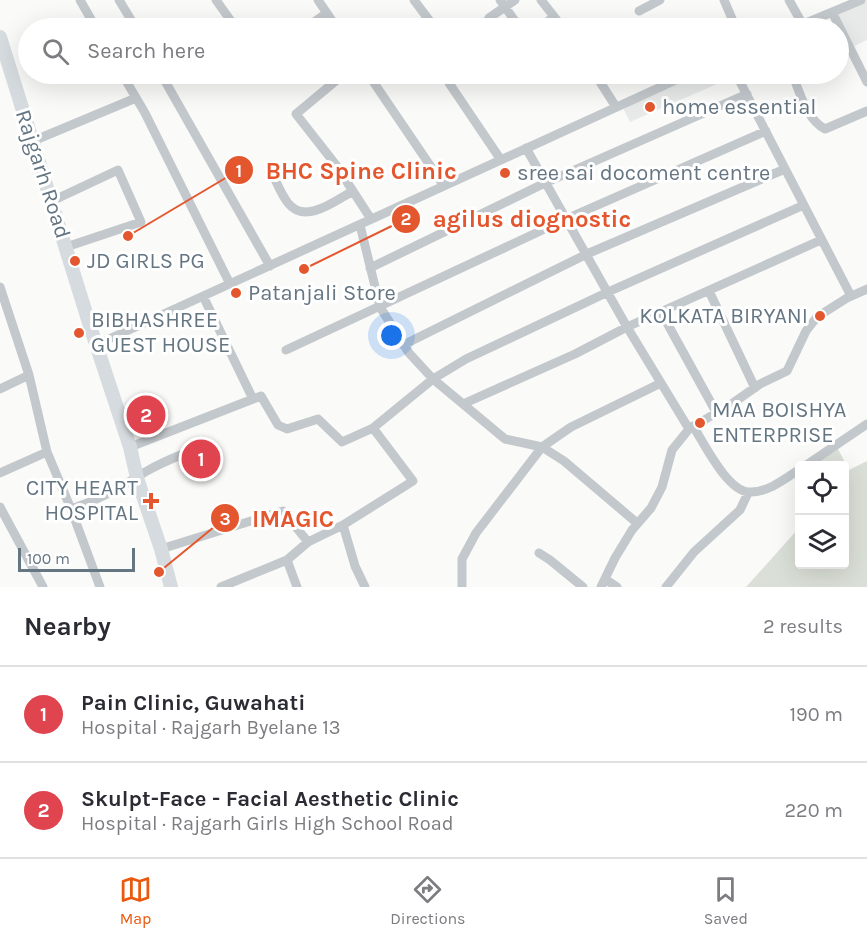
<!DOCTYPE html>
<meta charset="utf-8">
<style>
:root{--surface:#fff;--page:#f2f2f3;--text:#2b2b33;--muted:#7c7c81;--line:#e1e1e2;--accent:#ea580c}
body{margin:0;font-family:Karla,sans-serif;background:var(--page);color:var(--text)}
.controls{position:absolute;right:18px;bottom:18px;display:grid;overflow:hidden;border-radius:6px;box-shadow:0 6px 24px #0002}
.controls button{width:54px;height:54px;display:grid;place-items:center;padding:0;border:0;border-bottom:2px solid var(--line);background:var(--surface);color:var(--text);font:30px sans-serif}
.scale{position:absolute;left:18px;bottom:15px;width:117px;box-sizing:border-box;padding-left:6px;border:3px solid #657683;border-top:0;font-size:16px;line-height:21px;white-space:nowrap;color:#657683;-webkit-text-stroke:4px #fff;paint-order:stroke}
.you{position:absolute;left:392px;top:336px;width:21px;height:21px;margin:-15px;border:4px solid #fff;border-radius:50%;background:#1a73e8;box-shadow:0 0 0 9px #1a73e833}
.badge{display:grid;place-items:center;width:39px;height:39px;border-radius:50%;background:var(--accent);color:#fff;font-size:20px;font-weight:700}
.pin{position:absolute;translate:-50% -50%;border:3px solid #fff;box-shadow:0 2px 6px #0006}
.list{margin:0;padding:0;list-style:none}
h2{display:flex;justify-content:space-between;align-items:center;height:78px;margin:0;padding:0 24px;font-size:26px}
h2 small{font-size:20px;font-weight:400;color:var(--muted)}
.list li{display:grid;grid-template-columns:39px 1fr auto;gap:18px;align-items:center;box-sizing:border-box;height:96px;padding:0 24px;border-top:2px solid var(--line)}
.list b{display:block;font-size:22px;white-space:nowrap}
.list p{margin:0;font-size:20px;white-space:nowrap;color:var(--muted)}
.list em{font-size:20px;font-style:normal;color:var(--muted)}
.icon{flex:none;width:33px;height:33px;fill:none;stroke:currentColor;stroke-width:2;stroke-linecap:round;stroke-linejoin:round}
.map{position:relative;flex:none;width:867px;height:587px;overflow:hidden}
.search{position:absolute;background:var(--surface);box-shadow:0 6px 24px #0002;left:18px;right:18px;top:18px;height:66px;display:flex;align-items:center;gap:15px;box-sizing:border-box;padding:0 21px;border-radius:33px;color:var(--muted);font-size:22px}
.sheet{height:270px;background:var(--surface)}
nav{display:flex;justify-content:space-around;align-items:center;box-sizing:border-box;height:84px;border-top:2px solid var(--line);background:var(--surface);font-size:16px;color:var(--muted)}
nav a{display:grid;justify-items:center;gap:3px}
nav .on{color:var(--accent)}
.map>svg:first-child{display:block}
.built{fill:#e8e9e9}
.green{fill:#dadfd7}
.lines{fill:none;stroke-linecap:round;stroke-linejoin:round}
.street{stroke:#c3c8cc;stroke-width:9}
.secondary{stroke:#d6dbdf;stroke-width:14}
.poi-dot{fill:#e4572e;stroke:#fff;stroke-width:2}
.labels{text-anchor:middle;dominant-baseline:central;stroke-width:6;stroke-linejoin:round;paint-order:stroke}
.poi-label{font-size:22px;fill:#657683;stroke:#fff;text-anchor:start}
.street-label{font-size:22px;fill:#657683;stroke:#fff}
.leader{fill:none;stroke:#e4572e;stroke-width:2}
.callout-dot{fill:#e4572e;stroke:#fff;stroke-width:2}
.mark-label{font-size:18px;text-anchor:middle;font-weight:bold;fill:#fff}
.callout-label{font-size:24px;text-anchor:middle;font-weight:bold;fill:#e4572e;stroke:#fff;stroke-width:6;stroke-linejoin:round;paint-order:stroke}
</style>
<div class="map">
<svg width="867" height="587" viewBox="0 0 867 587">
<rect width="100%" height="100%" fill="#fafaf8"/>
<path class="built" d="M 867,0 L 867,40 L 850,48 L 837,13 Z
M 699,74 L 731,74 L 733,77 L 630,122 L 623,108 Z"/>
<path class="green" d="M 838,449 L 849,470 L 867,461 L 867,587 L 746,587 L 799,528 L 800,564 L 844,564 L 844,466 L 816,465 L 814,462 Z"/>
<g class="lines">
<path class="street" d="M 80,0 L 96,28
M 119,0 L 136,28
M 216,0 L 236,28
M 318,0 L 337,28
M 414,0 L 435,28
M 500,0 L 520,28
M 541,0 L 563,28
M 724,0 L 736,28
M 789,0 L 803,25
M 639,11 L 660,0
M 832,12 L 867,82
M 306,28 L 327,13
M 484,28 L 489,18 L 515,0
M 539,28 L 554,17
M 794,28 L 861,0
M 122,74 L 145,113 L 230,284
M 161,74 L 270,266
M 344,74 L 296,114 L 336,165 L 371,219
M 368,74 L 444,186
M 460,74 L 449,83 L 501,160
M 595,74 L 616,107
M 736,74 L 851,296
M 792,74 C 800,92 806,119 825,129 L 867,111
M 33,141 L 136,98
M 526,148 L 627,327 L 689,429
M 270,169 C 276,180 280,193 288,203 C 305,225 335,201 353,191
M 52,201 L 118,170 L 141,222 L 66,247
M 360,225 L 380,307 L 409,353 L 433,379 L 466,359 L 608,292 L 804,205
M 370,268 L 545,183 L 747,94
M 0,287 L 29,375 L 47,452 L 71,509 L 100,587
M 709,291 L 755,388
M 203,296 L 253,399
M 661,312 L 716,412
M 96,345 L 689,74
M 403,345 L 587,254 L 785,169
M 286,350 L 566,219 L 766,131
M 0,389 L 29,375
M 463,404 L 575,354 L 627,327 L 821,240
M 693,426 C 704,443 727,491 749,492 C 767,493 785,479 800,469
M 130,447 L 261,396 L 278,425 L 287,429 L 318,419 L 342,442 L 373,428
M 805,466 L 867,424
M 0,473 L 47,452
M 0,507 L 43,587
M 71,509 C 102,499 120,487 147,471 C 162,462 179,456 195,449
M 343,525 L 355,566 L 365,587
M 161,549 L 283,511 L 308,542 L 343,525 L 413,481 L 373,428 L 433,379 L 505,439 L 542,447 L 564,461 L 637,523
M 539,553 L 550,560 L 583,587
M 605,579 L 617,587
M 221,587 L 287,560
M 297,587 L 287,560 L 308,542
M 462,587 L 462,559 L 476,533 L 542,447 L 571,427 L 661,383
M 601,587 L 615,558 L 632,530 L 651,508 L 662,487 L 672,450 L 689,429 L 733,403 L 760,384 L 787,371 L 806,331 L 817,317 L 847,298 L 867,289
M 666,587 L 694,552 L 740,510 L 748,493"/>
<path class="secondary" d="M 0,37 L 90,326 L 130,447 L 137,478 L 161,549 L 171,587"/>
</g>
<g class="poi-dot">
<circle cx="650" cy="107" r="6"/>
<circle cx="505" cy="173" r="6"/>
<circle cx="75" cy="261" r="6"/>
<circle cx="236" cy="293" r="6"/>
<circle cx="820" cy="316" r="6"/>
<circle cx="79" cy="333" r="6"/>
<circle cx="700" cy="423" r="6"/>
<path d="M148 492h6v6h6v6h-6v6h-6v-6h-6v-6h6z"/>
</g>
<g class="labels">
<g class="poi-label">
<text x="662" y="107">home essential</text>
<text x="517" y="173">sree sai docoment centre</text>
<text x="87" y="261">JD GIRLS PG</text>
<text x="248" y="293">Patanjali Store</text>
<text x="808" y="316" text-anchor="end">KOLKATA BIRYANI</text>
<text x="91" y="320">BIBHASHREE<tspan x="91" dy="25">GUEST HOUSE</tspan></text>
<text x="712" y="410">MAA BOISHYA<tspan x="712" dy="25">ENTERPRISE</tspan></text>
<text x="138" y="488" text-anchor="end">CITY HEART<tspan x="138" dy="25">HOSPITAL</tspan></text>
</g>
<g class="street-label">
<text transform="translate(43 174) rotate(72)">Rajgarh Road</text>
</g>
</g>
<path class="leader" d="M128 236L239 170M304 269L406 219M159 572L225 518"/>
<g class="callout-dot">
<circle cx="128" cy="236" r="6"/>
<circle cx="304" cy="269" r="6"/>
<circle cx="159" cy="572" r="6"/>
<circle cx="239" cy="170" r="15"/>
<circle cx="406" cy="219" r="15"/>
<circle cx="225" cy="518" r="15"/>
</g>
<g class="mark-label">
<text x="239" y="177">1</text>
<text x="406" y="225">2</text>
<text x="225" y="525">3</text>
</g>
<g class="callout-label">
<text x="361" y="179">BHC Spine Clinic</text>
<text x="532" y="227">agilus diognostic</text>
<text x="293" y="527">IMAGIC</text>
</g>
</svg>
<div class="controls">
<button><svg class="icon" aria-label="locate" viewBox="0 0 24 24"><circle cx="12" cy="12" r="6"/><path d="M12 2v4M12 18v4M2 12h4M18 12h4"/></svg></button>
<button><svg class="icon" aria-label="layers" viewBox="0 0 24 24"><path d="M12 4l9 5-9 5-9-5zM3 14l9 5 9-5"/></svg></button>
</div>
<div class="scale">100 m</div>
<div class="you"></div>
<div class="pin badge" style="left:201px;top:459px;background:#e0444e">1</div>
<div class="pin badge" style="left:146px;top:415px;background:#e0444e">2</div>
<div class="search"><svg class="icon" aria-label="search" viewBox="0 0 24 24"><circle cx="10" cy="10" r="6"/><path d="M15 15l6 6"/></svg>Search here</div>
</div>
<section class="sheet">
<h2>Nearby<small>2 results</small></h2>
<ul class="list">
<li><span class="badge" style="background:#e0444e">1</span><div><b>Pain Clinic, Guwahati</b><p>Hospital · Rajgarh Byelane 13</p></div><em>190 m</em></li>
<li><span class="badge" style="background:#e0444e">2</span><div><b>Skulpt-Face - Facial Aesthetic Clinic</b><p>Hospital · Rajgarh Girls High School Road</p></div><em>220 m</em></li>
</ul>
</section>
<nav>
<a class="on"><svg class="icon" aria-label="map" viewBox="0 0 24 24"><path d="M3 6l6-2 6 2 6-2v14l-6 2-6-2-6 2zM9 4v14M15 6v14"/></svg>Map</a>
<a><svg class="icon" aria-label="directions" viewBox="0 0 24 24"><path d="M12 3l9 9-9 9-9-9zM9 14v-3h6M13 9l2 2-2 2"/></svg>Directions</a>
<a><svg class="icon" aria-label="saved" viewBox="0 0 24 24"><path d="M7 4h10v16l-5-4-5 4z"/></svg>Saved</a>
</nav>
